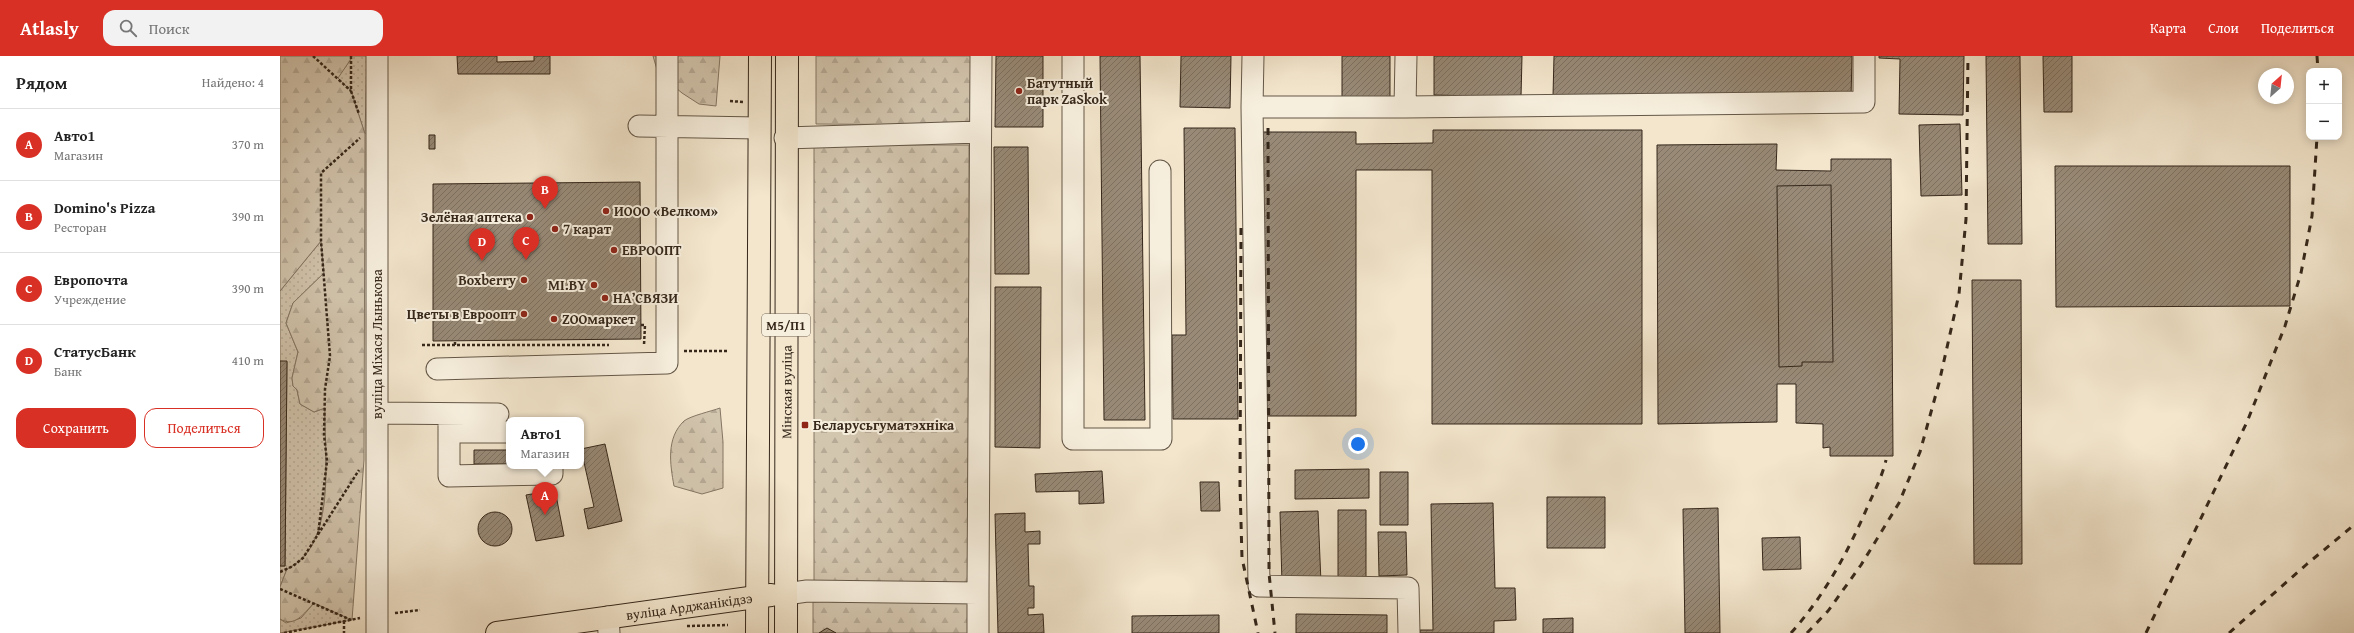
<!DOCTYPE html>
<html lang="ru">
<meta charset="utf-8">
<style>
:root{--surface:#fff;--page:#f2f2f2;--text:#222;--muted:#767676;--line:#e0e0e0;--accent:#d93025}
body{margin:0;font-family:"Gentium Book Plus",serif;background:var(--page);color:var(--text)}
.controls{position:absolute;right:12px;top:12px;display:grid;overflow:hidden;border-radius:8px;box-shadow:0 2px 10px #0003}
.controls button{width:36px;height:36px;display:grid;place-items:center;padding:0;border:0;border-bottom:1px solid var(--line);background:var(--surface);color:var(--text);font:20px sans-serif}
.compass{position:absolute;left:1978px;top:12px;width:36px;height:36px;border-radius:50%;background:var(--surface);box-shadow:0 2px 10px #0003;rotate:27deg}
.you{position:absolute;left:1078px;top:388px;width:14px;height:14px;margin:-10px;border:3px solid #fff;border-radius:50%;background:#1a73e8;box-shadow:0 0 0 6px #1a73e833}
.badge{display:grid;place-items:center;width:26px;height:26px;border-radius:50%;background:var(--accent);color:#fff;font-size:13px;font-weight:700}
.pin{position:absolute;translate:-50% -33px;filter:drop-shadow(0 1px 2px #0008)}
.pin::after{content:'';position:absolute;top:21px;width:14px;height:12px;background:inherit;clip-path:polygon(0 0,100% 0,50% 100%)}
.popup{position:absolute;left:226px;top:361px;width:78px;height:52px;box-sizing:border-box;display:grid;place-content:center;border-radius:8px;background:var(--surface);filter:drop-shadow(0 1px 3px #0005);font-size:13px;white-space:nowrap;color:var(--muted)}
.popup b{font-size:15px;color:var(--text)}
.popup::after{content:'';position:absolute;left:50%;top:100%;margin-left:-8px;border:8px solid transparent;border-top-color:var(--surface)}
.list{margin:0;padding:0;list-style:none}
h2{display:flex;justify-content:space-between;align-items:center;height:52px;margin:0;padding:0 16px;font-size:17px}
h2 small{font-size:13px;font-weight:400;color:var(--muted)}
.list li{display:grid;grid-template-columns:26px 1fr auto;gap:12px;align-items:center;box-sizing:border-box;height:72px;padding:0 16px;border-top:1px solid var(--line)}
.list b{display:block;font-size:15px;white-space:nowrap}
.list p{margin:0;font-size:13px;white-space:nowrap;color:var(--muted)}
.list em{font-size:13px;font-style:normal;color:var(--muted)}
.actions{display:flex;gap:8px;padding:12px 16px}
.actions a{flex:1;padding:9px 0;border:1px solid var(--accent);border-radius:12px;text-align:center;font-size:14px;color:var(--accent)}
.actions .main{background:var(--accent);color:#fff}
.icon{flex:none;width:22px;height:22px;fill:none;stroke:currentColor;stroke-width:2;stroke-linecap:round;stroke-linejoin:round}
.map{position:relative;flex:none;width:2074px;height:577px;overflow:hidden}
header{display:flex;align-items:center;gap:24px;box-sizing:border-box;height:56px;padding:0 20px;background:var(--accent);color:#fff}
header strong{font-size:19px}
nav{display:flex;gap:22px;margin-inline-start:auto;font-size:14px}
.search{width:280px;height:36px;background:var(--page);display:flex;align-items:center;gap:10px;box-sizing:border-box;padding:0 14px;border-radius:12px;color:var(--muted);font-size:15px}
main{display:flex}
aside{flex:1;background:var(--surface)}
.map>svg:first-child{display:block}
.grass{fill:url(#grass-dots);stroke:#847664}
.forest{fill:url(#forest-firs);stroke:#847664}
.building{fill:url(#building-hatch);stroke:#35271a}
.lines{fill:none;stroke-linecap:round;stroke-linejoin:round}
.minor-casing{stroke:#645747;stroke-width:23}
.major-casing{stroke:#35271a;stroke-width:24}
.path{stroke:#35271a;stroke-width:2.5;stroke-dasharray:3 2;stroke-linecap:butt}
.minor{stroke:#f7efde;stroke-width:21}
.major{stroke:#f3e6cd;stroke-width:22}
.rail{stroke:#35271a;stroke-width:3;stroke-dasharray:7 7;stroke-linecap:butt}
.poi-dot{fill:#8f2418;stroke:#f7efde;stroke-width:1.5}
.labels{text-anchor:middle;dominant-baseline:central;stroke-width:4;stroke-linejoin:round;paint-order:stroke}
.shield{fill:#f7efde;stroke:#6f6355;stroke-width:1}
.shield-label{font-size:13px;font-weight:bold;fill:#35271a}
.poi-label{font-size:14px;font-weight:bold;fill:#35271a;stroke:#f7efde;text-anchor:start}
.street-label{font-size:14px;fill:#35271a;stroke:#f7efde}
</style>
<header>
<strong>Atlasly</strong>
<div class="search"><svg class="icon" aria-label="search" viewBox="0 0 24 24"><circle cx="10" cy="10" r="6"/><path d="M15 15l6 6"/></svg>Поиск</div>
<nav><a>Карта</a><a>Слои</a><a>Поделиться</a></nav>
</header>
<main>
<aside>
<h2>Рядом<small>Найдено: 4</small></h2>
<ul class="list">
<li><span class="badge">A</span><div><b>Авто1</b><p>Магазин</p></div><em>370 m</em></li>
<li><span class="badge">B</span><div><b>Domino's Pizza</b><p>Ресторан</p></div><em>390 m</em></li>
<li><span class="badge">C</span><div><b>Европочта</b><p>Учреждение</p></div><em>390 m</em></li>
<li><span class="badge">D</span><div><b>СтатусБанк</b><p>Банк</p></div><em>410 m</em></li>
</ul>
<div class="actions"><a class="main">Сохранить</a><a>Поделиться</a></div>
</aside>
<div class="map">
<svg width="2074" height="577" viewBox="0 0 2074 577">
<defs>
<pattern id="grass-dots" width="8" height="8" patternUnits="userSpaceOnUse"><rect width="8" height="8" fill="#d3c6af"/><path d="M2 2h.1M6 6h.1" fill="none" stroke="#b6aa96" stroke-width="1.8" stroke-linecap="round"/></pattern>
<pattern id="forest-firs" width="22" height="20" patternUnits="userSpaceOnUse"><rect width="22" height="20" fill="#d3c6af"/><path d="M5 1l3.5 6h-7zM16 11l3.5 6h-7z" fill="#b6aa96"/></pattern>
<pattern id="building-hatch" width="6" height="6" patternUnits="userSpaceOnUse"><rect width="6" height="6" fill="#988a77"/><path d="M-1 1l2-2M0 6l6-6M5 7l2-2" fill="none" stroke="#7d7161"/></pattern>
</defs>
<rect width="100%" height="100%" fill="#f3e6cd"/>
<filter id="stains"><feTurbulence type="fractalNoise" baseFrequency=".005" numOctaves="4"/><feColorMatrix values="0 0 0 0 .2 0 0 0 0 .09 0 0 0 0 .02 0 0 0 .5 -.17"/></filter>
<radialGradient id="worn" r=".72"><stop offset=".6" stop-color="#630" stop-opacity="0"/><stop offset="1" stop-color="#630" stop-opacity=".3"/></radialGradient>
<path class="grass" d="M 71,0 L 87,0 L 85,78 L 71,35 L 57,22 L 71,3 Z
M 41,185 L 44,217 L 13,247 L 6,267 L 18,296 L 12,322 L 13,330 L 17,334 L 20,348 L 34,356 L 45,352 C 44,398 58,490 7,513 L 0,531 L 0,510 L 5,510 L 7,306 L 0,305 L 0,235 Z
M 34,547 L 72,564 L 0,577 L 0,563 L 6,567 L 21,562 Z"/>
<path class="forest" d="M 0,0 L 71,0 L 71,3 L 58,22 L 71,35 L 85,78 L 84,404 L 72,564 L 34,547 C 24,557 15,572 0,563 L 0,531 L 7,513 C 58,490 44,398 45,352 L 34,356 L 20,348 L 17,334 L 13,330 L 12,322 L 18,296 L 6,267 L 13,247 L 44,217 L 41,185 L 0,235 Z
M 373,0 L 440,0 L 436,50 L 419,48 L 402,37 L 378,17 Z
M 536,0 L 693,0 L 692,69 L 536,68 Z
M 534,89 L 689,89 L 690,529 L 534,528 Z
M 440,352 L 443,386 L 443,432 L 422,438 L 394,430 C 390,408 386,382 404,365 C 410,360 432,355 440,352 Z
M 533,543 L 689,544 L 689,577 L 533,577 Z"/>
<path class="building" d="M 177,0 L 217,0 L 217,6 L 254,5 L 254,0 L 270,0 L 270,18 L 178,18 Z
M 716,0 L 763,0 L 763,71 L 715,71 Z
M 820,0 L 860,0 L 865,364 L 824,364 Z
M 901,0 L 951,0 L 950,52 L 900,51 Z
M 1062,0 L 1110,0 L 1110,43 L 1062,43 Z
M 1154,0 L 1242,0 L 1241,41 L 1154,39 Z
M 1274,0 L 1572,0 L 1571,43 L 1273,40 Z
M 1599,0 L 1684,0 L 1683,59 L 1619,58 L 1620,3 L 1599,2 Z
M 1706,0 L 1740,0 L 1742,188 L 1708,188 Z
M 1763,0 L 1792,0 L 1792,56 L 1764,56 Z
M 1680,68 L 1682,139 L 1641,140 L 1639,69 Z
M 904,72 L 955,72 L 958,363 L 893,363 L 892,279 L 906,279 Z
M 1153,74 L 1362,74 L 1362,368 L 1152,368 L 1152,114 L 1076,114 L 1076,360 L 982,360 L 981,76 L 1076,76 L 1076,88 L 1153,87 Z
M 149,79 L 155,79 L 155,93 L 149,93 Z
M 1497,88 L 1496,114 L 1551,115 L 1551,103 L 1611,103 L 1613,400 L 1550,400 L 1550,391 L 1543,392 L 1543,368 L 1516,367 L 1516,328 L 1497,328 L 1497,366 L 1378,368 L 1377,89 Z
M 714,91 L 748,91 L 749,218 L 715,218 Z
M 1775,110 L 2010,110 L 2010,250 L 1776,251 Z
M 360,126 L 361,283 L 153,285 L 153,128 Z
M 1551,129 L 1553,306 L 1522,306 L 1522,310 L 1499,311 L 1497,130 Z
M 1692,224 L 1741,224 L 1742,508 L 1694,508 Z
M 715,231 L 761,231 L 760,392 L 715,391 Z
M 0,305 L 7,305 L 5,510 L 0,510 Z
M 325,388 L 342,465 L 308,473 L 304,453 L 314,451 L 301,393 Z
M 194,394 L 229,394 L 229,408 L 194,408 Z
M 1089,413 L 1089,442 L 1015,443 L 1015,414 Z
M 822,415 L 824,447 L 799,448 L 799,435 L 756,436 L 755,418 Z
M 1100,416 L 1128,416 L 1128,469 L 1100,469 Z
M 920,426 L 939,426 L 940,455 L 921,455 Z
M 275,434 L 284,480 L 256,485 L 246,439 Z
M 1267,441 L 1325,441 L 1325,492 L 1267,492 Z
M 1213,447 L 1215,532 L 1235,532 L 1236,564 L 1214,565 L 1214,577 L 1140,577 L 1140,574 L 1153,574 L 1151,448 Z
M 1438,452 L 1440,577 L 1405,577 L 1403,453 Z
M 1058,454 L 1086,454 L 1086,528 L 1058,528 Z
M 1038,455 L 1041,527 L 1002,528 L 1000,456 Z
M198 473a17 17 0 1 1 34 0a17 17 0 1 1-34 0Z
M 745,457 L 745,476 L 760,475 L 760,488 L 748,488 L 749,530 L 754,530 L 754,552 L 748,552 L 748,559 L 763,558 L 764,577 L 718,577 L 715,458 Z
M 1098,476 L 1126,476 L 1127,519 L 1099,520 Z
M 1520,481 L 1521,513 L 1483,514 L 1482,482 Z
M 1016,558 L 1107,559 L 1107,577 L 1016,577 Z
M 939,559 L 939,577 L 852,577 L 852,560 Z
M 1293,562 L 1293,577 L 1263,577 L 1263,563 Z
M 547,572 L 556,577 L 539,577 Z"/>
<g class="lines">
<defs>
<path id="minor" d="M 97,0 L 97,577
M 793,0 L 793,383 L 881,383 L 880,115
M 973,0 L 972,51 L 1125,51
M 1126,0 L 1125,51 L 1584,46 L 1584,0
M 972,51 L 979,530 L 1128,532 L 1129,577
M 359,70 L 479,72
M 505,82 L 700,76
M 157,313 L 387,307 L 387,0
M 97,357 L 218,358
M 169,359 L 169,420 L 272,418 L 272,410
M 169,376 L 229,376
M 506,538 L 527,535 L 698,537 L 701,0
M 328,561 L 329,577
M 698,577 L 698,537"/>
<g id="major">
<path id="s1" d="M 217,577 L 491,539"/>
<path d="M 477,577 L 480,0"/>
<path id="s2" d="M 506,577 L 507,0"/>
</g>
</defs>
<use href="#minor" class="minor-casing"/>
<use href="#major" class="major-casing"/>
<path class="path" d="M 33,0 L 71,35
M 71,0 L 71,35 L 79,58
M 450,45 L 463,46
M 361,269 L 365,269 L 364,289
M 142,289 L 329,289
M 175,289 L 175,285
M 404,295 L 449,295
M 38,479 L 47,405 L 44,379 L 45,333 L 50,300 L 41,185 L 41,117 L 80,82
M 0,516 L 13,510 L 23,502 L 79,414
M 0,533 L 71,564
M 115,557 L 140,554
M 64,565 L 64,577
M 407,570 L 448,569
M 4,577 L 80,562"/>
<use href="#minor" class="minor"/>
<use href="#major" class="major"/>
<path class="rail" d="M 2037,0 L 2038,15
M 988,72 L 989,517 L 995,577
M 961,172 L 960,430 L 962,502 L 978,577
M 1511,577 C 1544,540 1567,498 1587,452 C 1594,436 1602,421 1606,404
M 1527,577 L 1548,555 L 1581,509 L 1619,447 L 1640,396 L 1659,327 L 1679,238 L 1686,163 L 1688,0
M 1866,577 L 1967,366 L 2005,270 L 2021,217 L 2032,160 L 2037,81
M 1949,577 L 2027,508 L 2074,469"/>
</g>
<g class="poi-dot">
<circle cx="739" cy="35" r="4"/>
<circle cx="326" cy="155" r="4"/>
<circle cx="250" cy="161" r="4"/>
<circle cx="275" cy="173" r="4"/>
<circle cx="334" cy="194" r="4"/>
<circle cx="244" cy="224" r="4"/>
<circle cx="314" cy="229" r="4"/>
<circle cx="325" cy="242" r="4"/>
<circle cx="244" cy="258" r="4"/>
<circle cx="274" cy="263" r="4"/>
<rect x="521" y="365" width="8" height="8" rx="2"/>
</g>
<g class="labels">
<rect class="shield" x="482" y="258" width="48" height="22" rx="3"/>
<g class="shield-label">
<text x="506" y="269">М5/П1</text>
</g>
<g class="poi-label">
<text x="747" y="27">Батутный<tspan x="747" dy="16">парк ZaSkok</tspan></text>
<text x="334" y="155">ИООО «Велком»</text>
<text x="242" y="161" text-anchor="end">Зелёная аптека</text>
<text x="283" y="173">7 карат</text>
<text x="342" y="194">ЕВРООПТ</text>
<text x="236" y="224" text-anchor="end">Boxberry</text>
<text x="306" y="229" text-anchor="end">MI.BY</text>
<text x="333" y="242">НАʼСВЯЗИ</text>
<text x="236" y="258" text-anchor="end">Цветы в Евроопт</text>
<text x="282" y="263">ZOOмаркет</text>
<text x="533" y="369">Беларусьгуматэхніка</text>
</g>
<g class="street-label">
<text transform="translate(97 288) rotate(-90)">вуліца Міхася Лынькова</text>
<text stroke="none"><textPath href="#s2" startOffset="241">Мінская вуліца</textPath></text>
<text stroke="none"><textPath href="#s1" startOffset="194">вуліца Арджанікідзэ</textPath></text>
</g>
</g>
<rect width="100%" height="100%" filter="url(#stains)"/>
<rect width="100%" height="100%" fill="url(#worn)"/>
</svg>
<div class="controls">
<button>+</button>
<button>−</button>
</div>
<svg class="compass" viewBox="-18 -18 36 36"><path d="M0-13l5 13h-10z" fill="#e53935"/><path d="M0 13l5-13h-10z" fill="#767676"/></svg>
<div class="you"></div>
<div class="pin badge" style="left:265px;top:459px">A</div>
<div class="popup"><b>Авто1</b>Магазин</div>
<div class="pin badge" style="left:265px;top:153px">B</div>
<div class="pin badge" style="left:246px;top:204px">C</div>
<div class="pin badge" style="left:202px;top:205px">D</div>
</div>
</main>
